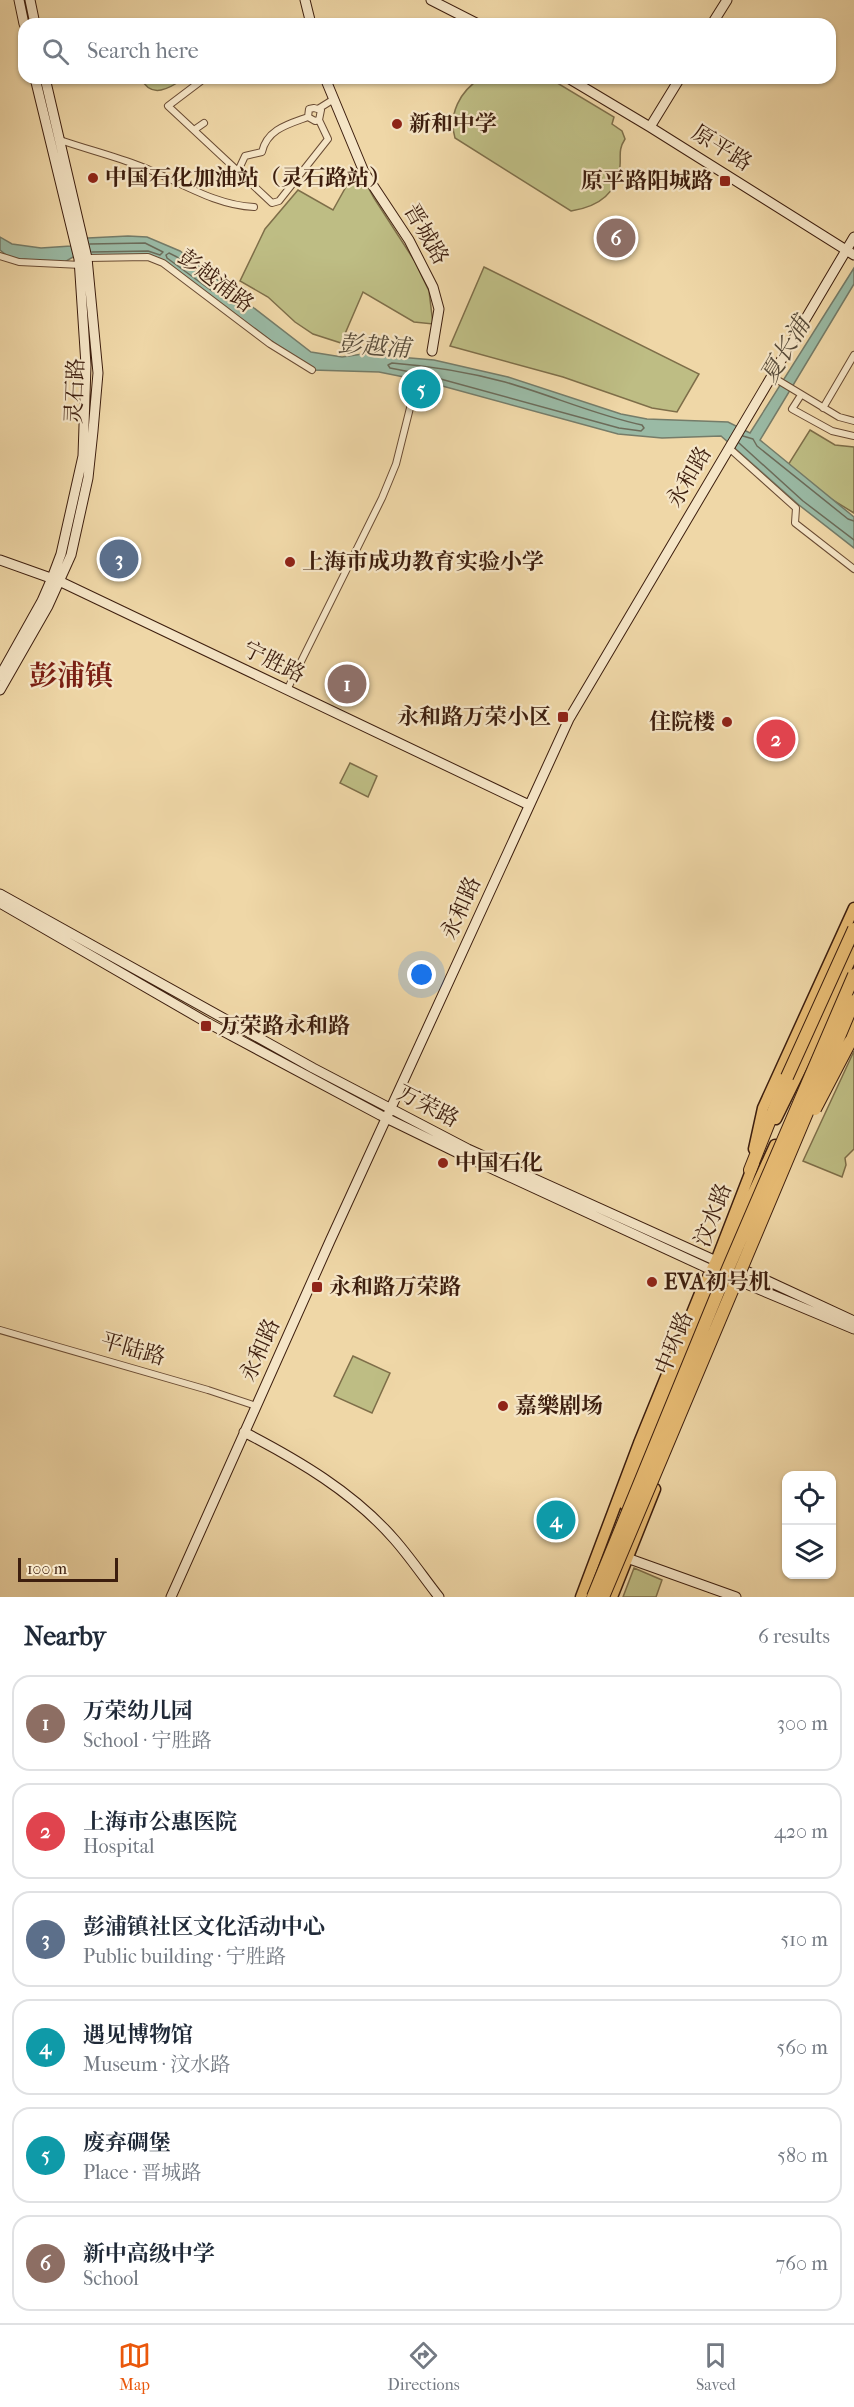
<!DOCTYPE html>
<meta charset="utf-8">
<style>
:root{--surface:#fff;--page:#f6f6f7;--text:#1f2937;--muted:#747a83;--line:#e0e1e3;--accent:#ea580c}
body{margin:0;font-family:"IM FELL French Canon","Noto Serif SC",serif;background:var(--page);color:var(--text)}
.controls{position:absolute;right:18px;bottom:18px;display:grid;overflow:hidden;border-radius:12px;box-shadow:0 2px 4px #0004}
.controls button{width:54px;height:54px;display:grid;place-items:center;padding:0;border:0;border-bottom:2px solid var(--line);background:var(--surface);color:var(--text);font:30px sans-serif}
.scale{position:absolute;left:18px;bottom:15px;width:100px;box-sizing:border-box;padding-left:6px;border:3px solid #3d1e0e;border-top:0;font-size:16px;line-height:21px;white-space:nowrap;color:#3d1e0e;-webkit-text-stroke:4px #f5e5c6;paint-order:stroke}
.you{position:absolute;left:422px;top:975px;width:21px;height:21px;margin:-15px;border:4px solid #fff;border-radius:50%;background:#1a73e8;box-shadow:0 0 0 9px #1a73e833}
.badge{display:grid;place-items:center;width:39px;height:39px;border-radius:50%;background:var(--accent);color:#fff;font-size:20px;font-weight:700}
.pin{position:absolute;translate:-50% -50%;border:3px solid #fff;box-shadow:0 2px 6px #0006}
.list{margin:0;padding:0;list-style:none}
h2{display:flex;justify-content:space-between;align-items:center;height:78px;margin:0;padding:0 24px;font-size:26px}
h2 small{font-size:20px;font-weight:400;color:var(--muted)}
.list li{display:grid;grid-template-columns:39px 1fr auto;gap:18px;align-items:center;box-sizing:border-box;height:96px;margin:0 12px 12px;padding:0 12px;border:2px solid var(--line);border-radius:18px}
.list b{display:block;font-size:22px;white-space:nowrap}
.list p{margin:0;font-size:20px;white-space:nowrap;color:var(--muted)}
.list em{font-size:20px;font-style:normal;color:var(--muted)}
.icon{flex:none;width:33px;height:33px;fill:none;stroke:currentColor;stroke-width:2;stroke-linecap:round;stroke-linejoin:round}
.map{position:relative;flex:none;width:854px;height:1597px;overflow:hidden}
.search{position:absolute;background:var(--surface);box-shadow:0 2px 4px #0004;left:18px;right:18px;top:18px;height:66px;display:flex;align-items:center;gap:15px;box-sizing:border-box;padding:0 21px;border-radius:18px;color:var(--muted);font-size:22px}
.sheet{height:726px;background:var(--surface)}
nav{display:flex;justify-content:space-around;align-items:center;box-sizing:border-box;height:84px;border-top:2px solid var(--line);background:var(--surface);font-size:16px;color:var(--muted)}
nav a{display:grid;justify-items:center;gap:3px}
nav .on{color:var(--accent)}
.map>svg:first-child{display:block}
.green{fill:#bebd84;stroke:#7e6e49;stroke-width:1.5}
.water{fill:#9abaa5;stroke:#757c69;stroke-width:1.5}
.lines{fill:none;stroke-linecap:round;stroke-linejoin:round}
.shore{stroke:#6c6c5a;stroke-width:1.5}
.street-casing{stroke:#6a4c34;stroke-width:8}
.secondary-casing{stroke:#3d1e0e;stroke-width:11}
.primary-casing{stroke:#3d1e0e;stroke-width:13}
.highway-casing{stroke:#3d1e0e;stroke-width:14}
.street{stroke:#f5e5c6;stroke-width:6}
.secondary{stroke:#f5e5c6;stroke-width:9}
.primary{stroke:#e8bc74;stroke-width:10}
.highway{stroke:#e8bc74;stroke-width:12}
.highway-bridge-casing{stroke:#3d1e0e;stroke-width:14;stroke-linecap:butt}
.highway-bridge{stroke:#e8bc74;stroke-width:12}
.poi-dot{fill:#8f2418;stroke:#f5e5c6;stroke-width:2}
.labels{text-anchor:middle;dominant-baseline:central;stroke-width:4.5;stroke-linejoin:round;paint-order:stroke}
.poi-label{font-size:22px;font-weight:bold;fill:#3d1e0e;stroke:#f5e5c6;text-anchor:start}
.street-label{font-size:22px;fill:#3d1e0e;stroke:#f5e5c6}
.water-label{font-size:24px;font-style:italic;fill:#594d3b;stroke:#f5e5c6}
.district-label{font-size:28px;font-weight:bold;fill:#7a1f14;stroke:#f5e5c6}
</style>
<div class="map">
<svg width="854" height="1597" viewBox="0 0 854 1597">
<rect width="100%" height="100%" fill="#efd7a7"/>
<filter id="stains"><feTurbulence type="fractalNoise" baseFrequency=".00333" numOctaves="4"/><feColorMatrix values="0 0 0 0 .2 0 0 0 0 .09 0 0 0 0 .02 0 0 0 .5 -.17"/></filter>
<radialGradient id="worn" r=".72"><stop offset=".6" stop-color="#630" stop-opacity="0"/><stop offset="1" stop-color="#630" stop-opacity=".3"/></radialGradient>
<path class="green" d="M 141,78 L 185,78 C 170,88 151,100 141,78 Z
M 481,78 L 549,78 L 614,117 L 612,124 L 622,131 L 625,139 C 618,150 621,155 620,166 C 617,194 597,207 571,211 L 455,138 C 448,114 460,91 481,78 Z
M 357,167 L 374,198 L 414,260 L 429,291 L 433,324 L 414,322 L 363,292 L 341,343 L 313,334 L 295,322 L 268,297 L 240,281 L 265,229 L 298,190 L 333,210 Z
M 484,267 L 699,374 L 677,412 L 652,408 L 563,377 L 450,346 Z
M 810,430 L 835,445 L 854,447 L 854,513 L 818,491 L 788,465 Z
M 350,763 L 377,776 L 368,797 L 340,783 Z
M 854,1051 L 854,1149 L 845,1158 L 846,1165 L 842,1177 L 803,1161 Z
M 353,1356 L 390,1373 L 372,1413 L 334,1396 Z
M 634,1568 L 662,1580 L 656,1597 L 623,1597 Z"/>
<path class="water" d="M 128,236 L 147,237 L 180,251 L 311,352 L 342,357 L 363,354 L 434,360 L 508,377 L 621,414 L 647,419 L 728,422 L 750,433 L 854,268 L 854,284 L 760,440 L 854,517 L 854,548 L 799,505 L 721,436 L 662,438 L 618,434 L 424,381 L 379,372 L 312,370 L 163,263 L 148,257 L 73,257 L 63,263 L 10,258 L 0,250 L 0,237 L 12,244 L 41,248 L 71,246 L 88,238 Z"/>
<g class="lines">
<path class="shore" d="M 90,244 L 145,243 L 163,252 L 160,255 L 148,251 L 92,252
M 169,253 L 177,257 L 216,286 L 216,290 L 212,291 L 167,258 L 166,255 Z
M 392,363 C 430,366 468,372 505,382 C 551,395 595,415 642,425 L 644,428 L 641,431 L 619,428 L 426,375 L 390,368 L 388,365 Z
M 743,436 L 753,439 L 757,446 L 848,519 L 854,521
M 739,443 L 803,501 L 854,540"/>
<defs>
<path id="street" d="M 205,78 L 168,106 L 272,203 L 279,201 L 328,139 L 319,120 L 321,110 L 314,108 L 309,109 L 308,117 L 315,121 L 319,120
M 318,109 L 334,99
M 194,130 L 204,123
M 60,140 C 86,149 114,156 140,166 C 177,180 213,205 254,207
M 238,171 L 245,156 L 262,152 C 267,129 289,124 308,117
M 0,256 L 19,262 L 81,265
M 87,258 L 148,257 L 163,263 L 270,344 L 312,370
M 771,376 L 839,417 L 854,421
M 801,395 L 792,409 L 832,431 L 854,436
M 823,408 L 854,355
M 729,448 L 796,508 L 795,523 L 854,569
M 287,690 L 382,498 L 396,464 L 414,392
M 0,1330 L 208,1390 L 256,1406"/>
<path id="secondary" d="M 19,0 L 24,24
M 30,0 L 35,24
M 305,0 L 311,24
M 431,0 L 478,24
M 712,24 L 727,0
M 325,78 L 364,172 L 409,240 L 433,287 L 439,309 L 432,351
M 568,78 L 650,127 L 854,255
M 650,127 L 680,78
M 0,560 L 59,581 L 529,805
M 0,676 L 42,601 L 52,578 L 61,554 L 83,456 L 86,365 L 79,259 L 35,78
M 0,690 L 48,606 L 71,555 L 88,478 L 93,431 L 98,373 L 87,258 L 45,78
M 0,894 L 313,1068 L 468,1149 L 723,1264
M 0,903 L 206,1022 L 380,1115 L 458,1153 L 716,1272
M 736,1269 L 744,1270 L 854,1321
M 732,1278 L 854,1329
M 244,1432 C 298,1460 353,1492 394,1539 C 410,1557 424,1578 439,1597
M 627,1558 L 736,1597
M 171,1597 L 330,1241 L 569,719 L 854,237"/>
<path id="primary" d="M 841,1046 L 854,1018
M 776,1119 L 804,1062 L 854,952
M 754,1149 L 763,1108 L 854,908
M 624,1504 L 717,1272 L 775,1145
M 617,1584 L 622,1561
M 581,1597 L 639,1443 L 701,1291 L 716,1261 L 754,1163
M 612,1597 L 655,1489"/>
<path id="highway" d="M 850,1042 L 854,1033
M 750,1170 L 787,1077"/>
</defs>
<use href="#street" class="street-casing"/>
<use href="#secondary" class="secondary-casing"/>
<use href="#primary" class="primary-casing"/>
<use href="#highway" class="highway-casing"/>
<use href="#street" class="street"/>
<use href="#secondary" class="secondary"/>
<use href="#primary" class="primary"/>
<use href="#highway" class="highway"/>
<defs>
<path id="highway-bridge" d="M 787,1077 L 854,929
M 815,1109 L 850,1042
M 593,1597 L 718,1292 L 854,975
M 603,1597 L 854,1001"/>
</defs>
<use href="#highway-bridge" class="highway-bridge-casing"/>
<use href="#highway-bridge" class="highway-bridge"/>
</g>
<g class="poi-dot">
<circle cx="397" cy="124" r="6"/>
<circle cx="93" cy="178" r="6"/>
<rect x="719" y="175" width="12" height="12" rx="3"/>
<circle cx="290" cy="562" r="6"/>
<rect x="557" y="711" width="12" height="12" rx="3"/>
<circle cx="727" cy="722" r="6"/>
<rect x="200" y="1020" width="12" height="12" rx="3"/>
<circle cx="443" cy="1163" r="6"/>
<circle cx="652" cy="1282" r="6"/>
<rect x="311" y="1281" width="12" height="12" rx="3"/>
<circle cx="503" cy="1406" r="6"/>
</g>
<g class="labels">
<g class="poi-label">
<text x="409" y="124">新和中学</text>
<text x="105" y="178">中国石化加油站（灵石路站）</text>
<text x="713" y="181" text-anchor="end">原平路阳城路</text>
<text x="302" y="562">上海市成功教育实验小学</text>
<text x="551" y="717" text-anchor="end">永和路万荣小区</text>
<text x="715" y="722" text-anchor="end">住院楼</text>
<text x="218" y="1026">万荣路永和路</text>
<text x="455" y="1163">中国石化</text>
<text x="664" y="1282">EVA初号机</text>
<text x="329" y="1287">永和路万荣路</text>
<text x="515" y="1406">嘉樂剧场</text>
</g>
<g class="street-label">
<text transform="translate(722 148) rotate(32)">原平路</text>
<text transform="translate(426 234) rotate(60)">晋城路</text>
<text transform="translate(216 281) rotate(37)">彭越浦路</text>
<text transform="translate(75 391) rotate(-88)">灵石路</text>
<text transform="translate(689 477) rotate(-60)">永和路</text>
<text transform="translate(274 662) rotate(26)">宁胜路</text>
<text transform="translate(461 908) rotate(-66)">永和路</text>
<text transform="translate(428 1106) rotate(27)">万荣路</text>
<text transform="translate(713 1215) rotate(-69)">汶水路</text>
<text transform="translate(674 1343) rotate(-68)">中环路</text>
<text transform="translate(133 1349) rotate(16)">平陆路</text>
<text transform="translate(260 1350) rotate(-66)">永和路</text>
</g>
<g class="water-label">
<text transform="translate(374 346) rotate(4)">彭越浦</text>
<text transform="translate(785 350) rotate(-59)">夏长浦</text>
</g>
<g class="district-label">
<text x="71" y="675">彭浦镇</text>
</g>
</g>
<rect width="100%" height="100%" filter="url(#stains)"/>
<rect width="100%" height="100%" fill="url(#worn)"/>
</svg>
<div class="controls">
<button><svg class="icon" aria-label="locate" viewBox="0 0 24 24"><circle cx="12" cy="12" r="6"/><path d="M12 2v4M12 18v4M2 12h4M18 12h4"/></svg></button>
<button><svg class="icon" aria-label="layers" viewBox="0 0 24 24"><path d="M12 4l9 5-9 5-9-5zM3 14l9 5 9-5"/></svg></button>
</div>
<div class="scale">100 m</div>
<div class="you"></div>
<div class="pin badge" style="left:347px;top:684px;background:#8d6e63">1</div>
<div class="pin badge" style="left:776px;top:739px;background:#e0444e">2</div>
<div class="pin badge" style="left:119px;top:559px;background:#5c6f8a">3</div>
<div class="pin badge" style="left:556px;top:1520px;background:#0f9aa8">4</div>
<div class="pin badge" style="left:421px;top:389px;background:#0f9aa8">5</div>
<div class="pin badge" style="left:616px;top:238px;background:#8d6e63">6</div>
<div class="search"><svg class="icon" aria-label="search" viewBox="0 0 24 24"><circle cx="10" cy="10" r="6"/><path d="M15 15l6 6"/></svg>Search here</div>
</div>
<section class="sheet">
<h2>Nearby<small>6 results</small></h2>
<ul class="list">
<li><span class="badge" style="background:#8d6e63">1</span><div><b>万荣幼儿园</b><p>School · 宁胜路</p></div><em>300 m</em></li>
<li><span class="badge" style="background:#e0444e">2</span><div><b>上海市公惠医院</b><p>Hospital</p></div><em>420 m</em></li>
<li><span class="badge" style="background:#5c6f8a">3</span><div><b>彭浦镇社区文化活动中心</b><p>Public building · 宁胜路</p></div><em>510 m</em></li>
<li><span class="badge" style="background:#0f9aa8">4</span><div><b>遇见博物馆</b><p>Museum · 汶水路</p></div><em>560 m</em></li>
<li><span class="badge" style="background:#0f9aa8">5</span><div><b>废弃碉堡</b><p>Place · 晋城路</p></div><em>580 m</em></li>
<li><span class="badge" style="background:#8d6e63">6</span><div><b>新中高级中学</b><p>School</p></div><em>760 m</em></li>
</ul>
</section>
<nav>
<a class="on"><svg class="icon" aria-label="map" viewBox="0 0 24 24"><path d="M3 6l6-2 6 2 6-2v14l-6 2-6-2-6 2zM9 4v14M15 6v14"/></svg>Map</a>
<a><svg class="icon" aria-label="directions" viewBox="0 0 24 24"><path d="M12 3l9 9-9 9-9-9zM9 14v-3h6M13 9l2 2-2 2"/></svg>Directions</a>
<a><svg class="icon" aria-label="saved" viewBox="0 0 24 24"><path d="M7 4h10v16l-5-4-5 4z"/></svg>Saved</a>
</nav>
